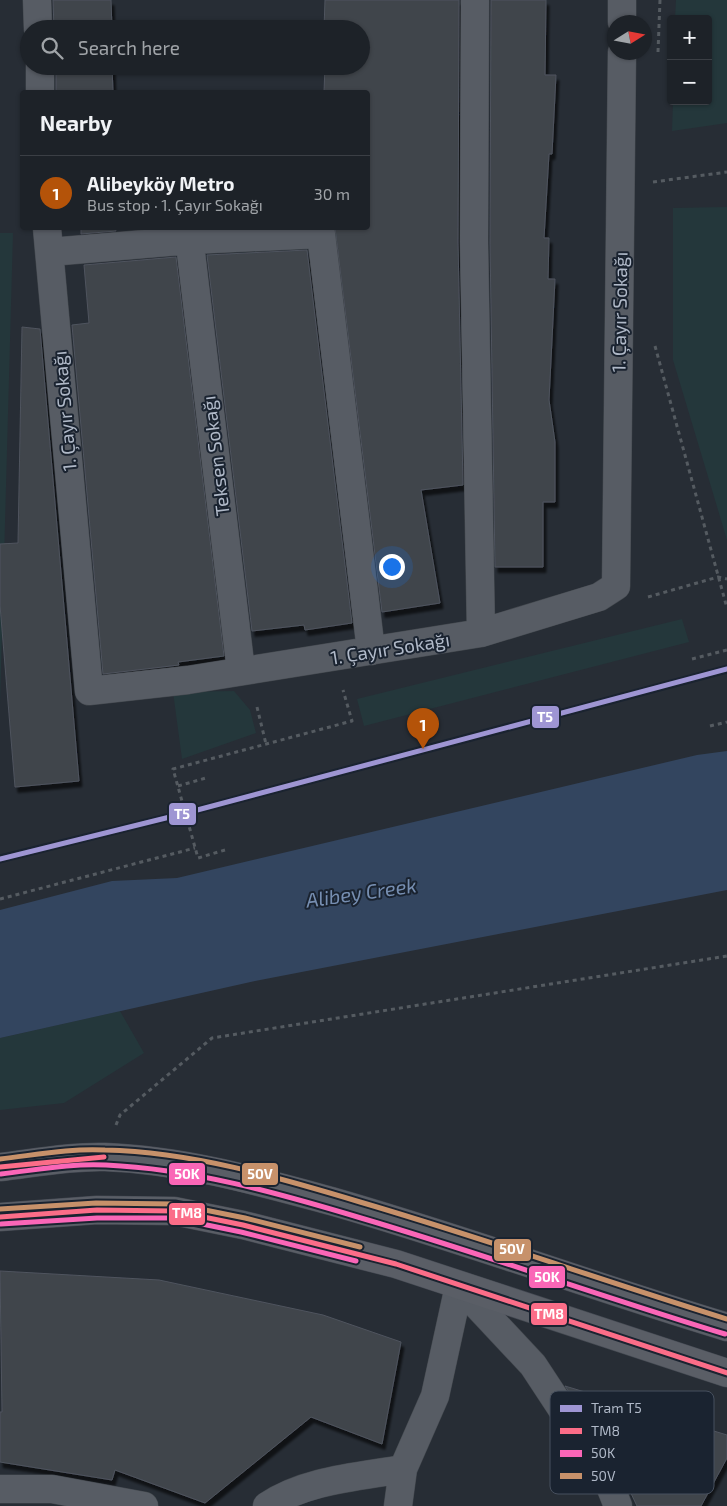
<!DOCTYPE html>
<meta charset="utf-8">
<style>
:root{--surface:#1d2228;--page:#2a2f34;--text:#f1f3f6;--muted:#a0a4a8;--line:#3b3f45;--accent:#b45309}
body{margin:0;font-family:"Exo 2",sans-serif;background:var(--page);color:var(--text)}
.controls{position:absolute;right:15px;top:15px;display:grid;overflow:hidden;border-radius:5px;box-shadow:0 1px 4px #0004}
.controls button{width:45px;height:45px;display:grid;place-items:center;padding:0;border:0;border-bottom:1px solid var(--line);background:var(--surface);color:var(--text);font:25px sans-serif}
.compass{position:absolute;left:607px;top:15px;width:45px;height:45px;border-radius:50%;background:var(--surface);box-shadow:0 1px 4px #0004;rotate:79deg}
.you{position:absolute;left:391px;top:566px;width:18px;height:18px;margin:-12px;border:4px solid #fff;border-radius:50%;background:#1a73e8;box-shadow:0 0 0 8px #1a73e833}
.badge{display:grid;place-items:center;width:32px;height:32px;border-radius:50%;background:var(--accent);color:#fff;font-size:16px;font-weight:700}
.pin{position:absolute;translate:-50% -41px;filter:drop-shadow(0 1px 2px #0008)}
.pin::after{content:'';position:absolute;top:26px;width:18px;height:15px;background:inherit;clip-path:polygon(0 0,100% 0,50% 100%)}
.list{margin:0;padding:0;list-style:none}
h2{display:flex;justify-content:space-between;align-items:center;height:65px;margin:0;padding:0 20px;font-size:21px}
h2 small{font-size:16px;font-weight:400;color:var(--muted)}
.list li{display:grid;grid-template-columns:32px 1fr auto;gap:15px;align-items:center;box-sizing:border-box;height:75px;padding:0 20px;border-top:1px solid var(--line)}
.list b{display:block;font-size:19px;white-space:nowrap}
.list p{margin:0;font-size:16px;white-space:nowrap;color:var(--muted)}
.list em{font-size:16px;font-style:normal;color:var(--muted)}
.icon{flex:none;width:28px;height:28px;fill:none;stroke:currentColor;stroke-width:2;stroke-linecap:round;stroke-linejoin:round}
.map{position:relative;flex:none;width:727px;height:1506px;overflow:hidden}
.search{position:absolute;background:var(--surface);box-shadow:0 1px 4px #0004;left:20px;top:20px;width:350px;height:55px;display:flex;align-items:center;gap:12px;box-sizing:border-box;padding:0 18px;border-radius:28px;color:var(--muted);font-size:19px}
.panel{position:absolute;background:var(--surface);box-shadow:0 1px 4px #0004;left:20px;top:90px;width:350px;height:140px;border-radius:5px}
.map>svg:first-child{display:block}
.green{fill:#24373b}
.water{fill:#33455f}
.building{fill:#3f444b;stroke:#4f545e;filter:url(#shadow)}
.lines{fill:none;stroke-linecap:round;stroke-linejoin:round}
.minor-casing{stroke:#43484e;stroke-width:29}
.major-casing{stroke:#444952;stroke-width:29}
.path{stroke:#555b61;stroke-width:3;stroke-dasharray:4 4;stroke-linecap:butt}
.minor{stroke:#575c64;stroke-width:28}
.major{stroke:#5a5e66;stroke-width:28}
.bus-1-casing{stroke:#1a2330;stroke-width:9}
.bus-2-casing{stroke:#1a2330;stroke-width:9}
.bus-3-casing{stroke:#1a2330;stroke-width:9}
.bus-1{stroke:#fb6d88;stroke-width:5}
.bus-2{stroke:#fa66b7;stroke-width:5}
.bus-3{stroke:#c7916a;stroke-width:5}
.tram-1-casing{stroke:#1a2330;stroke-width:9}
.tram-1{stroke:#9e95d3;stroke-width:5}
.labels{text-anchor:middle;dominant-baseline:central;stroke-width:4;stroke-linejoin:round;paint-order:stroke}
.street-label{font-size:19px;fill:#b0b9c8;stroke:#1a2330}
.water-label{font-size:20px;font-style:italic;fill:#768eb1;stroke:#1a2330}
.key{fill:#1a2330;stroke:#47505e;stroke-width:1}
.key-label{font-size:14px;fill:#b0b9c8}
.line-badge{stroke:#1a2330;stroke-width:2}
.badge-label{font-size:14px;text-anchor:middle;font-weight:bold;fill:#fff}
</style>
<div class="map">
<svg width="727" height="1506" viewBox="0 0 727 1506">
<defs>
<filter id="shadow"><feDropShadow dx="3" dy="5.5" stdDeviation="1" flood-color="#0009"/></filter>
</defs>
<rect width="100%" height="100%" fill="#272d35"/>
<path class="green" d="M 676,0 L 727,0 L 727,123 L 672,131 L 673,101 L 708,101 L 708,19 L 675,19 Z
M 727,207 L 727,540 L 673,360 L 673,208 Z
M 0,233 L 13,233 L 0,704 Z
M 682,619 L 689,642 L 364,726 L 357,699 Z
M 234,691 L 250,710 L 256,733 L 182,759 L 173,692 Z
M 120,1011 L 144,1053 L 64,1103 L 0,1110 L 0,1038 Z"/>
<path class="water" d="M 727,751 L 727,890 L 255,981 L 0,1038 L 0,910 L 112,881 L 177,878 L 697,755 Z"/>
<path class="building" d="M 53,0 L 111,0 L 112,29 L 54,29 Z
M 325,0 L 459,0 L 458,242 L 463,485 L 421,490 L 440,603 L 382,612 L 335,228 L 368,228 L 368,92 L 324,92 L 325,66 L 361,66 L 361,29 L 324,29 Z
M 491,0 L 546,0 L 545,75 L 556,75 L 552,154 L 549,154 L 544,238 L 549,238 L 548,279 L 555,279 L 549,400 L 555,442 L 555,502 L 543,502 L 543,567 L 495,567 L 490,242 Z
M 56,66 L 112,66 L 113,92 L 56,92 Z
M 81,228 L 115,228 L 116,231 L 81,234 Z
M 307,250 L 352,623 L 305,630 L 304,625 L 252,631 L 207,255 Z
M 176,257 L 224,656 L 178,662 L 179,665 L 103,674 L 72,325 L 89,323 L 84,265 Z
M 22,327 L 40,329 L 79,781 L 15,787 L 0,605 L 0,544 L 18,543 Z
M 0,1271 L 159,1280 L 323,1315 L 401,1342 L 382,1444 L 311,1417 L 205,1503 L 115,1470 L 112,1480 L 0,1462 L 0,1412 L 2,1412 Z
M 565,1386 L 727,1435 L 727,1458 L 701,1506 L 637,1506 L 619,1468 Z"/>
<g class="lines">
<defs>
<path id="minor" d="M 37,0 L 38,29
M 475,0 L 474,242 L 481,633
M 622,22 L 622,0
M 40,66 L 40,92
M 47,228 L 89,691 L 188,680 L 481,633 L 599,597 L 616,586 L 622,52
M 192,240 L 191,253 L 241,671
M 50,252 L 192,240 L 321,234 L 371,651
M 459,1286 L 533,1365 L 606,1476 L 618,1506
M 0,1489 L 52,1489 L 144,1506
M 267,1506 C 306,1480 357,1477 403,1469
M 398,1506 L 403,1469 L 435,1396 L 459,1286"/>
<path id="major" d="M 0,1167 C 34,1163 71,1156 105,1157 C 183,1160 257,1181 331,1201 C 464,1239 594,1287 727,1327
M 0,1217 L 97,1210 L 174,1211 L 243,1225 L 396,1264 L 727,1373"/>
</defs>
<use href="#minor" class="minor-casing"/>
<use href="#major" class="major-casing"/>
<path class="path" d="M 658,52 L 660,0
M 653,182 L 727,172
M 655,346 L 727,608
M 648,597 L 718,577 L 727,579
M 692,659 L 727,650
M 257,707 L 266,744
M 710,726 L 727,722
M 178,786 L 206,778
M 225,850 L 198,858 L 173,769 L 352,721 L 343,690
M 0,899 L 195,848
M 116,1125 L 120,1115 L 212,1038 L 727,956"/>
<use href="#minor" class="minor"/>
<use href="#major" class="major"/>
<defs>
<path id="bus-1" d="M 0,1167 L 104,1157
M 0,1217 L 97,1210 L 174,1211 L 243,1225 L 396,1264 L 727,1373"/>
<path id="bus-2" d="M 1,1174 C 36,1170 71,1163 106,1165 C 193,1169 278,1193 361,1218 C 483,1254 603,1297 725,1334
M 1,1224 L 97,1218 L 173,1218 L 241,1232 L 356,1261"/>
<path id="bus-3" d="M 0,1159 C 35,1155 70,1148 105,1150 C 192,1152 277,1177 360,1202 C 483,1238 604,1281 727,1319
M 0,1209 L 96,1203 L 175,1204 L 245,1218 L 360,1247"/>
</defs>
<use href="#bus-1" class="bus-1-casing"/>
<use href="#bus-2" class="bus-2-casing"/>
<use href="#bus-3" class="bus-3-casing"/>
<use href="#bus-1" class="bus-1"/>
<use href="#bus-2" class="bus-2"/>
<use href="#bus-3" class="bus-3"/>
<defs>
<path id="tram-1" d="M 0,859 L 186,813 L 727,669"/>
</defs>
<use href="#tram-1" class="tram-1-casing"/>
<use href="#tram-1" class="tram-1"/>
</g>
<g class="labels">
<g class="street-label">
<text transform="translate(619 312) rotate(-89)">1. Çayır Sokağı</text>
<text transform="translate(64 411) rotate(-95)">1. Çayır Sokağı</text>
<text transform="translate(215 456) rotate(-97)">Teksen Sokağı</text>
<text transform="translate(390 648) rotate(-9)">1. Çayır Sokağı</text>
</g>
<g class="water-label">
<text transform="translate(361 892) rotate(-8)">Alibey Creek</text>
</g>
</g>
<rect x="550" y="1391" width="164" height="103" rx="8" class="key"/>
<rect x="560" y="1405" width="22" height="7" fill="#9e95d3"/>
<rect x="560" y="1428" width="22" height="6" fill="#fb6d88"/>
<rect x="560" y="1450" width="22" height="7" fill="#fa66b7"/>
<rect x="560" y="1473" width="22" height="6" fill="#c7916a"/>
<g class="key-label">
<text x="591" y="1413">Tram T5</text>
<text x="591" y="1436">TM8</text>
<text x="591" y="1458">50K</text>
<text x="591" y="1481">50V</text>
</g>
<g class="line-badge">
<rect x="531" y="705" width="29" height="24" rx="5" fill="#9e95d3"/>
<rect x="168" y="802" width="29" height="24" rx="5" fill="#9e95d3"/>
<rect x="241" y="1162" width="38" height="24" rx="5" fill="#c7916a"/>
<rect x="168" y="1162" width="38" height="24" rx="5" fill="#fa66b7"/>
<rect x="168" y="1202" width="38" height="24" rx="5" fill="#fb6d88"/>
<rect x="493" y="1238" width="39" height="24" rx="5" fill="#c7916a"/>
<rect x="528" y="1265" width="38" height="24" rx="5" fill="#fa66b7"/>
<rect x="530" y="1302" width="38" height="24" rx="5" fill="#fb6d88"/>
</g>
<g class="badge-label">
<text x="545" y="722">T5</text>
<text x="182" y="819">T5</text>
<text x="260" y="1179">50V</text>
<text x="187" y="1179">50K</text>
<text x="187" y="1218">TM8</text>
<text x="512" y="1254">50V</text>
<text x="547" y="1282">50K</text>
<text x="549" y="1319">TM8</text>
</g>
</svg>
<div class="controls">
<button>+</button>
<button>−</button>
</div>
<svg class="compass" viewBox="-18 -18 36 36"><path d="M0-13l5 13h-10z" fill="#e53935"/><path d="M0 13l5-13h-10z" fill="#a0a4a8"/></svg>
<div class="you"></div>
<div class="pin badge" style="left:423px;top:749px">1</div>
<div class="search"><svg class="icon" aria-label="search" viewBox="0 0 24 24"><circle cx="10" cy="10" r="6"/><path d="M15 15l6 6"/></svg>Search here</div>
<section class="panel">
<h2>Nearby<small></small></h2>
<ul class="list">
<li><span class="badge">1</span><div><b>Alibeyköy Metro</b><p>Bus stop · 1. Çayır Sokağı</p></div><em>30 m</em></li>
</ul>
</section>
</div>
